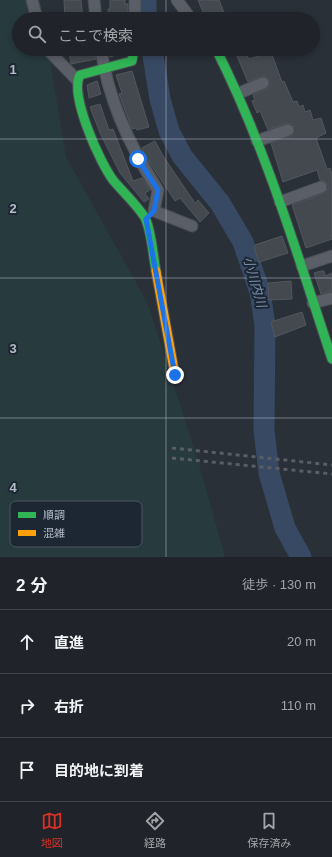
<!DOCTYPE html>
<html lang="ja">
<meta charset="utf-8">
<style>
:root{--surface:#20242a;--page:#282c32;--text:#f1f3f6;--muted:#a2a4a8;--line:#3d4147;--accent:#d93025}
body{margin:0;font-family:Helvetica,"Noto Sans JP",sans-serif;background:var(--page);color:var(--text)}
.stop{position:absolute;width:12px;height:12px;margin:-9px;border:3px solid #1a73e8;border-radius:50%;background:#fff}
.stop.end{background:#1a73e8;border-color:#fff;box-shadow:0 1px 4px #0008}
.list{margin:0;padding:0;list-style:none}
h2{display:flex;justify-content:space-between;align-items:center;height:52px;margin:0;padding:0 16px;font-size:17px}
h2 small{font-size:13px;font-weight:400;color:var(--muted)}
.list li{display:grid;grid-template-columns:26px 1fr auto;gap:12px;align-items:center;box-sizing:border-box;height:64px;padding:0 16px;border-top:1px solid var(--line)}
.list b{display:block;font-size:15px;white-space:nowrap}
.list em{font-size:13px;font-style:normal;color:var(--muted)}
.icon{flex:none;width:22px;height:22px;fill:none;stroke:currentColor;stroke-width:2;stroke-linecap:round;stroke-linejoin:round}
.map{position:relative;flex:none;width:332px;height:557px;overflow:hidden}
.search{position:absolute;background:var(--surface);box-shadow:0 2px 6px #0003;left:12px;right:12px;top:12px;height:44px;display:flex;align-items:center;gap:10px;box-sizing:border-box;padding:0 14px;border-radius:22px;color:var(--muted);font-size:15px}
.sheet{height:244px;background:var(--surface)}
nav{display:flex;justify-content:space-around;align-items:center;box-sizing:border-box;height:56px;border-top:1px solid var(--line);background:var(--surface);font-size:11px;color:var(--muted)}
nav a{display:grid;justify-items:center;gap:2px}
nav .on{color:var(--accent)}
.map>svg:first-child{display:block}
.green{fill:#273a3e}
.lines{fill:none;stroke-linecap:round;stroke-linejoin:round}
.river{stroke:#384963;stroke-width:21}
.building{fill:#444950;stroke:#52575f}
.street-casing{stroke:#484c53;stroke-width:13}
.fast-casing{stroke:#484c53;stroke-width:11}
.slow-casing{stroke:#484c53;stroke-width:11}
.street{stroke:#5a5e66;stroke-width:11}
.fast{stroke:#30b455;stroke-width:9}
.slow{stroke:#ff9f0a;stroke-width:9}
.rail{stroke:#595d64;stroke-width:3;stroke-dasharray:4 4;stroke-linecap:butt}
.route{stroke:#1a73e8;stroke-width:5}
.grid{fill:none;stroke:#b4bcc9;stroke-width:1;stroke-opacity:0.55}
.labels{text-anchor:middle;dominant-baseline:central;stroke-width:4;stroke-linejoin:round;paint-order:stroke}
.water-label{font-size:13px;font-style:italic;fill:#7c92b1;stroke:#1d2633}
.key{fill:#1d2633;stroke:#4a5360;stroke-width:1}
.key-label{font-size:11px;fill:#b4bcc9}
.grid-label{font-size:13px;text-anchor:middle;font-weight:bold;fill:#b4bcc9;stroke:#1d2633;stroke-width:4;stroke-linejoin:round;paint-order:stroke}
</style>
<div class="map">
<svg width="332" height="557" viewBox="0 0 332 557">
<rect width="100%" height="100%" fill="#2a3038"/>
<path class="green" d="M 0,0 L 40,0 L 44,19 L 19,19 L 19,49 L 48,49 L 66,157 L 148,304 L 199,464 L 225,557 L 0,557 Z"/>
<g class="lines">
<path class="river" d="M 146,0 L 146,19
M 152,49 L 160,99 L 169,131 L 182,156 L 220,203 L 243,242 L 260,292 L 265,325 L 264,430 L 269,473 L 285,528 L 301,557"/>
</g>
<path class="building" d="M 64,0 L 81,0 L 83,19 L 65,19 Z
M 110,0 L 125,0 L 125,4 L 128,4 L 128,16 L 109,19 L 108,9 L 110,9 Z
M 198,0 L 219,0 L 225,15 L 217,19 L 206,19 Z
M 78,49 L 94,49 L 96,59 L 71,64 L 69,52 Z
M 108,49 L 123,49 L 123,53 L 110,57 Z
M 234,49 L 243,49 L 249,59 L 271,52 L 282,82 L 284,81 L 293,102 L 297,101 L 299,107 L 303,105 L 305,112 L 310,110 L 313,120 L 321,118 L 326,133 L 316,138 L 327,169 L 330,168 L 332,175 L 332,239 L 306,248 L 292,205 L 324,193 L 328,189 L 328,185 L 325,181 L 320,180 L 317,170 L 283,182 L 271,143 L 293,135 L 294,127 L 292,124 L 286,123 L 268,130 L 260,111 L 257,113 L 252,101 L 255,100 L 253,95 L 268,88 L 269,80 L 264,76 L 248,82 Z
M 132,71 L 149,127 L 137,130 L 136,128 L 132,129 L 129,121 L 119,94 L 122,93 L 116,75 Z
M 97,81 L 101,94 L 89,98 L 87,85 Z
M 100,104 L 109,130 L 113,129 L 133,181 L 142,178 L 150,190 L 145,193 L 149,199 L 144,202 L 120,173 L 100,133 L 90,107 Z
M 155,141 L 163,156 L 195,203 L 198,200 L 209,213 L 200,222 L 180,198 L 175,201 L 144,154 L 142,148 Z
M 282,236 L 288,253 L 259,262 L 254,248 L 256,248 L 255,245 Z
M 321,271 L 324,271 L 325,276 L 332,273 L 332,291 L 321,294 L 314,273 Z
M 291,281 L 292,299 L 269,300 L 268,283 Z
M 302,312 L 306,325 L 275,337 L 271,322 Z"/>
<g class="lines">
<defs>
<path id="street" d="M 32,0 L 37,19
M 94,0 L 96,19
M 177,0 L 191,19
M 135,19 L 135,0
M 47,49 L 77,80
M 101,49 C 108,100 130,147 158,190 L 154,211 L 192,226
M 239,93 L 263,83
M 257,141 L 288,130
M 280,202 L 321,187
M 302,266 L 332,256
M 313,303 L 332,298"/>
<path id="fast" d="M 134,49 L 132,61 L 80,75 C 69,94 100,163 113,180 C 121,190 142,210 146,220 C 152,235 153,255 156,271
M 216,49 C 266,148 297,254 332,359"/>
<path id="slow" d="M 156,271 L 175,375"/>
</defs>
<use href="#street" class="street-casing"/>
<use href="#fast" class="fast-casing"/>
<use href="#slow" class="slow-casing"/>
<use href="#street" class="street"/>
<use href="#fast" class="fast"/>
<use href="#slow" class="slow"/>
<path class="rail" d="M 172,448 L 332,465
M 172,458 L 332,474"/>
</g>
<g class="lines">
<path class="route" d="M 138,159 L 158,190 L 154,211 L 146,219 L 175,375"/>
</g>
<path class="grid" d="M 166,0 L 166,19M 166,49 L 166,557M 0,139 L 332,139M 0,278 L 332,278M 0,418 L 332,418"/>
<g class="labels">
<g class="water-label">
<text transform="translate(255 282) rotate(74)">小川内川</text>
</g>
</g>
<rect x="10" y="501" width="132" height="46" rx="6" class="key"/>
<rect x="18" y="512" width="18" height="6" fill="#30b455"/>
<rect x="18" y="530" width="18" height="6" fill="#ff9f0a"/>
<g class="key-label">
<text x="43" y="519">順調</text>
<text x="43" y="537">混雑</text>
</g>
<g class="grid-label">
<text x="13" y="74">1</text>
<text x="13" y="213">2</text>
<text x="13" y="353">3</text>
<text x="13" y="492">4</text>
</g>
</svg>
<div class="stop" style="left:138px;top:159px"></div>
<div class="stop end" style="left:175px;top:375px"></div>
<div class="search"><svg class="icon" aria-label="search" viewBox="0 0 24 24"><circle cx="10" cy="10" r="6"/><path d="M15 15l6 6"/></svg>ここで検索</div>
</div>
<section class="sheet">
<h2>2 分<small>徒歩 · 130 m</small></h2>
<ul class="list">
<li><svg class="icon" aria-label="ahead" viewBox="0 0 24 24"><path d="M12 20V5M6 11l6-6 6 6"/></svg><div><b>直進</b></div><em>20 m</em></li>
<li><svg class="icon" aria-label="right" viewBox="0 0 24 24"><path d="M7 20v-9h11M14 6l5 5-5 5"/></svg><div><b>右折</b></div><em>110 m</em></li>
<li><svg class="icon" aria-label="arrive" viewBox="0 0 24 24"><path d="M6 21V4h12l-3 4 3 4H6"/></svg><div><b>目的地に到着</b></div></li>
</ul>
</section>
<nav>
<a class="on"><svg class="icon" aria-label="map" viewBox="0 0 24 24"><path d="M3 6l6-2 6 2 6-2v14l-6 2-6-2-6 2zM9 4v14M15 6v14"/></svg>地図</a>
<a><svg class="icon" aria-label="directions" viewBox="0 0 24 24"><path d="M12 3l9 9-9 9-9-9zM9 14v-3h6M13 9l2 2-2 2"/></svg>経路</a>
<a><svg class="icon" aria-label="saved" viewBox="0 0 24 24"><path d="M7 4h10v16l-5-4-5 4z"/></svg>保存済み</a>
</nav>
